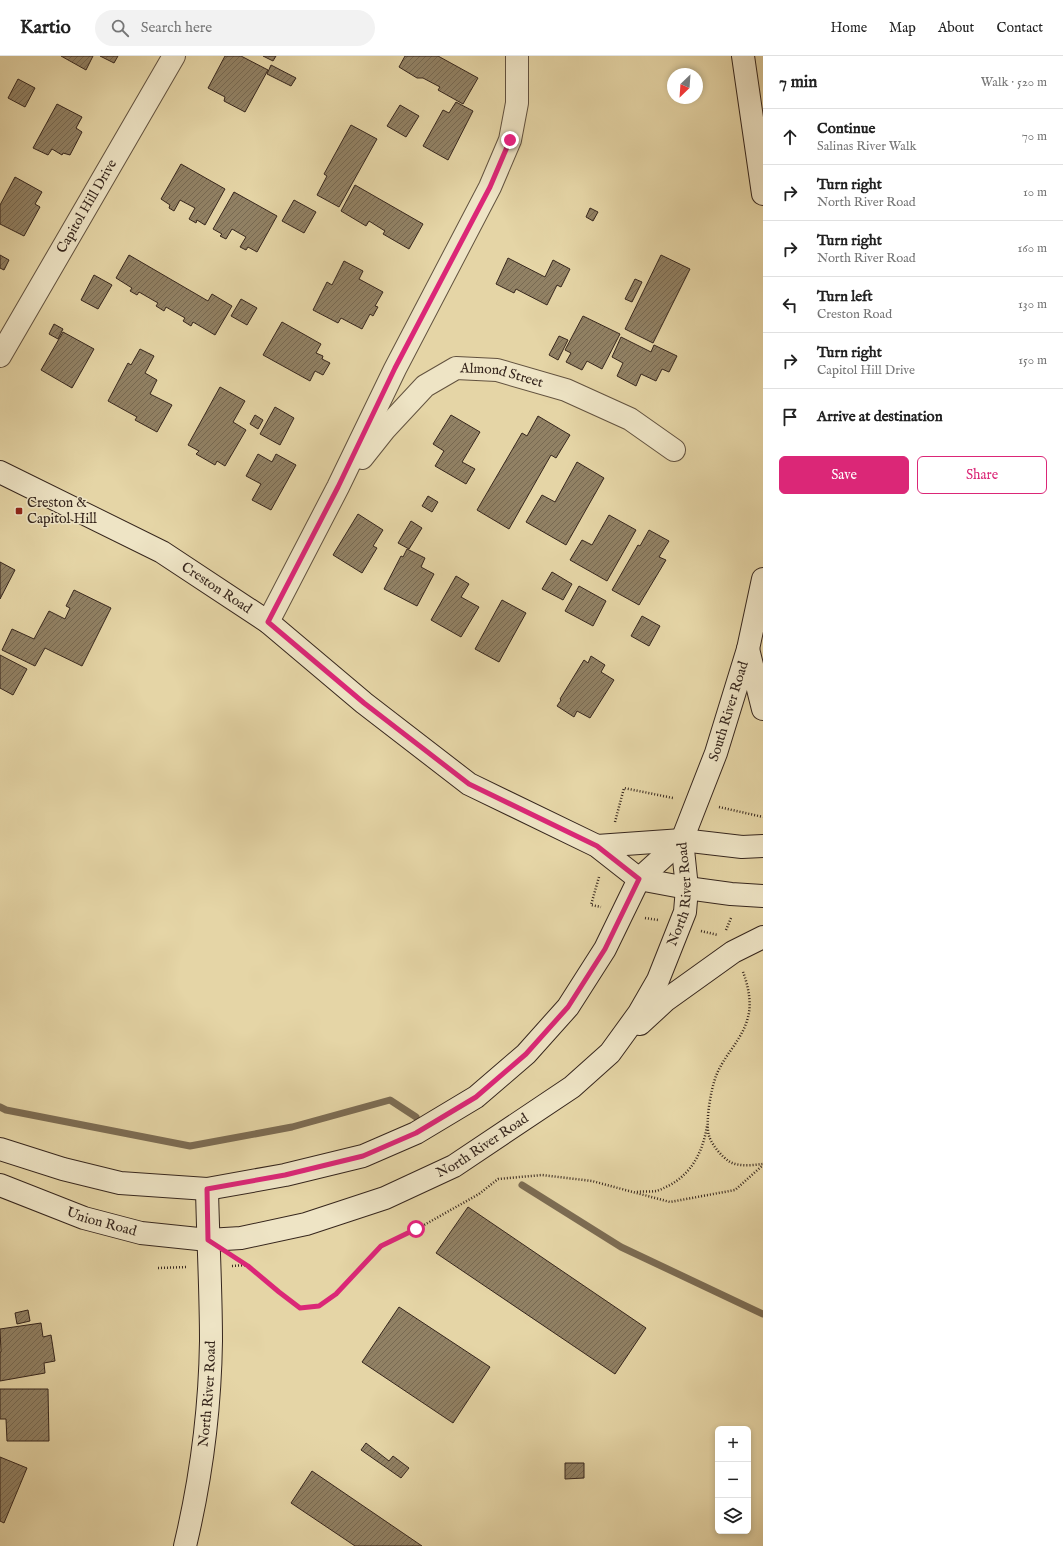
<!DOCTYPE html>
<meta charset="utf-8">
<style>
:root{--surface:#fff;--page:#f2f2f2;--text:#222;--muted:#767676;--line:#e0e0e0;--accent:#db2777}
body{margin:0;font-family:"IM FELL English",serif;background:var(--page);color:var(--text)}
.controls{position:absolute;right:12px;bottom:12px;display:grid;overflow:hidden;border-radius:6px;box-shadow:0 2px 6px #0003}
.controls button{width:36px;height:36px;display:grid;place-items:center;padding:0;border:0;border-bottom:1px solid var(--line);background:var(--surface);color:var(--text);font:20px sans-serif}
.compass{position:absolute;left:667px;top:12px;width:36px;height:36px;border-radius:50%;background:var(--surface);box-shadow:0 2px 6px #0003;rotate:205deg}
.stop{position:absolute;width:12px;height:12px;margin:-9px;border:3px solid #db2777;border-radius:50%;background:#fff}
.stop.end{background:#db2777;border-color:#fff;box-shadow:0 1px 4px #0008}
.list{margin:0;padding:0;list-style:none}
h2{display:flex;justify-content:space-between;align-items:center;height:52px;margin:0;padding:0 16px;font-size:17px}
h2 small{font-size:13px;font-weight:400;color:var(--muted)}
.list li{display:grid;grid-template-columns:26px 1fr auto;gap:12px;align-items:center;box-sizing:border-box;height:56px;padding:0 16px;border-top:1px solid var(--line)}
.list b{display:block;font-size:15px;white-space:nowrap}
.list p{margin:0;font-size:13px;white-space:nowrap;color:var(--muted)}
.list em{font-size:13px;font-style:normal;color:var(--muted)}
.actions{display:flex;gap:8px;padding:12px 16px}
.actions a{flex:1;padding:9px 0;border:1px solid var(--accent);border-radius:6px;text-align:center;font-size:14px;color:var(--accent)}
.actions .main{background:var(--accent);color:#fff}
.icon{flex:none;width:22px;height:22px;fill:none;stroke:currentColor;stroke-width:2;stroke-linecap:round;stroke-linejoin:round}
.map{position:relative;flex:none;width:763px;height:1490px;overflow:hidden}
header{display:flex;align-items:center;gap:24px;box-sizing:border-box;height:56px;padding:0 20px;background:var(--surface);border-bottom:1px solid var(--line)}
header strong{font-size:19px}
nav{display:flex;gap:22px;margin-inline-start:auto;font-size:14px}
.search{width:280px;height:36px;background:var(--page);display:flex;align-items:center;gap:10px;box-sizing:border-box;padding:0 14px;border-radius:22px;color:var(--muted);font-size:15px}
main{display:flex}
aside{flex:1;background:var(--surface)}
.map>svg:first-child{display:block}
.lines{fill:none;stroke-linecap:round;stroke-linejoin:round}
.stream{stroke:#7c6c53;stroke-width:7}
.building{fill:url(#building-hatch);stroke:#36261d}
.minor-casing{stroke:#62523f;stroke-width:24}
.secondary-casing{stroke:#36261d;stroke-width:24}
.path{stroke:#36261d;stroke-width:2.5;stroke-dasharray:1 2;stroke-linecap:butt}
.minor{stroke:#eee4c5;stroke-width:22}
.secondary{stroke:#eee4c5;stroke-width:22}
.route{stroke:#db2777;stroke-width:5}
.poi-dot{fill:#8f2418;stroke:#eee4c5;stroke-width:1.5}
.labels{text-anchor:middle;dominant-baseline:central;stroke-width:3;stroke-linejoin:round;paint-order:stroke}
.street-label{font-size:14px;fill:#36261d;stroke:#eee4c5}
.poi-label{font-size:14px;fill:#36261d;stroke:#eee4c5;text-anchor:start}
</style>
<header>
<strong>Kartio</strong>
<div class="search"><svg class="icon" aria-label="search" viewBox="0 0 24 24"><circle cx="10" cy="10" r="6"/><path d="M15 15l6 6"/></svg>Search here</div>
<nav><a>Home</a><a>Map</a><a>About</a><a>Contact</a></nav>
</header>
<main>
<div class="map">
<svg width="763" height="1490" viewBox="0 0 763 1490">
<defs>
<pattern id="building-hatch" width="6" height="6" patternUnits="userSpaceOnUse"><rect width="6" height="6" fill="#918164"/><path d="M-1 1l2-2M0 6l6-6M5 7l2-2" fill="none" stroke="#776952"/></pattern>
</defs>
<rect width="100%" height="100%" fill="#e5d5a6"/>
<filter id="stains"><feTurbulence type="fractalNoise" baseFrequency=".005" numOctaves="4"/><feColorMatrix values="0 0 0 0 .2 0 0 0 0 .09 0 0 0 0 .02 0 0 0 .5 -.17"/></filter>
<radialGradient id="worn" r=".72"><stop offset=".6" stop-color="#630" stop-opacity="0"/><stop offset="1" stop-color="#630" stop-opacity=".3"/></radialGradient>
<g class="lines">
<path class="stream" d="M 0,1051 L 6,1054 L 190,1090 L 292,1071 L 390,1044 L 416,1061
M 522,1129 L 621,1191 L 763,1258"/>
</g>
<path class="building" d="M 61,0 L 93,0 L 86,14 Z
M 100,0 L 118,0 L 114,7 Z
M 225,0 L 241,0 L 268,14 L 245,56 L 224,45 L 225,41 L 208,32 Z
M 263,0 L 276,0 L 273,5 Z
M 405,0 L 438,0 L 478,22 L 463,48 L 438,34 L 440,31 L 423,22 L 417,22 L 399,11 Z
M 271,9 L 296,22 L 291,30 L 267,18 Z
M 18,23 L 35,32 L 25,51 L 8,42 Z
M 456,46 L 473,55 L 448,104 L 423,90 L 443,54 L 449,57 Z
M 57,48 L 82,61 L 76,72 L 82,76 L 70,99 L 63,97 L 62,99 L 52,93 L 48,99 L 33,92 Z
M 400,49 L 419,60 L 406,81 L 387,70 Z
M 351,69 L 377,83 L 339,151 L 317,139 L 327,120 L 324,118 Z
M 181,108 L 225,133 L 205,169 L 197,164 L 196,167 L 189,163 L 195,152 L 180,144 L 174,155 L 169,152 L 170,149 L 161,143 Z
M 15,121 L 42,136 L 35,148 L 40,151 L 24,180 L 0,168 L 0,149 Z
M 355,129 L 423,168 L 409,193 L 383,178 L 385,175 L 369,165 L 366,170 L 341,155 Z
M 234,136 L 277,160 L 257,196 L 248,191 L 246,194 L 240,191 L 246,181 L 232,173 L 226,183 L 220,180 L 222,178 L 213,173 Z
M 294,144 L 316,156 L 304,177 L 282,165 Z
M 590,152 L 598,156 L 593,165 L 586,161 Z
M 0,199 L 9,204 L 4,214 L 0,212 Z
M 129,199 L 208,245 L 212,238 L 232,250 L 215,279 L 193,266 L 191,270 L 183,265 L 185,262 L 166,251 L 164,255 L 156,250 L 158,247 L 139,236 L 137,239 L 130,235 L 132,232 L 116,222 Z
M 661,199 L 690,213 L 653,287 L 625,273 Z
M 508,202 L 545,221 L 553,204 L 570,213 L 561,231 L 557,229 L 547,249 L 516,233 L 514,237 L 496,228 Z
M 344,205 L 363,215 L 359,223 L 383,236 L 375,250 L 378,251 L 373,260 L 370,258 L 362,273 L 341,262 L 338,267 L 313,254 L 327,226 L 332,229 Z
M 94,219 L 112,229 L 98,253 L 81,244 Z
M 635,223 L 642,226 L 632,246 L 625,243 Z
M 241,243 L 257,252 L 247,269 L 231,260 Z
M 583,260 L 620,278 L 602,313 L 587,305 L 582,314 L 566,306 L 571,297 L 565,294 Z
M 282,266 L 321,288 L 316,297 L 323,300 L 322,303 L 330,307 L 323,319 L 315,315 L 310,325 L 263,299 Z
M 54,268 L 63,273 L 58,283 L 49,278 Z
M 63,276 L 94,293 L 72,332 L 41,314 Z
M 559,280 L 568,284 L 558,304 L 549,299 Z
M 621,281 L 651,296 L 654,289 L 677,300 L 669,316 L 662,313 L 656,325 L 641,318 L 636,330 L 617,320 L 623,307 L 612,301 Z
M 140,293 L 154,300 L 145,317 L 157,324 L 150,338 L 172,349 L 157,376 L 135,364 L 137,361 L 108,345 L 128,307 L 131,309 Z
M 220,331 L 245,345 L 233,366 L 246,374 L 225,410 L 217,405 L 215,409 L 196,398 L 199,395 L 188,389 Z
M 275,351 L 294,362 L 280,389 L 260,378 Z
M 255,359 L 263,364 L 258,373 L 250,368 Z
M 451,359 L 480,376 L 462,406 L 475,413 L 466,428 L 435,410 L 444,395 L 433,388 Z
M 538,360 L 570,379 L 556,402 L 551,399 L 509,473 L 477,454 L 522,377 L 527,380 Z
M 258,398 L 272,406 L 276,398 L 296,409 L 271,454 L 252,444 L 261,428 L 246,420 Z
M 577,406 L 604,422 L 566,489 L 526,466 L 542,439 L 555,446 Z
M 428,440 L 438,446 L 432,456 L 422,450 Z
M 358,458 L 383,474 L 373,490 L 377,492 L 362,517 L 333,499 Z
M 609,459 L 636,474 L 607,525 L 570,504 L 582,484 L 592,489 Z
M 411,465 L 422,472 L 409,493 L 398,487 Z
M 649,474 L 669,485 L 659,501 L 666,504 L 639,549 L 612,534 L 638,489 L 640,490 Z
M 407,493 L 425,502 L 421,511 L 434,518 L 417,550 L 384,533 L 401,500 L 403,501 Z
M 0,506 L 15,514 L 0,543 Z
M 552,516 L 572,528 L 563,544 L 542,533 Z
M 456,520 L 469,528 L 461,541 L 479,551 L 461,581 L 431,564 Z
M 579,530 L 606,545 L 593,570 L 565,555 Z
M 74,534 L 111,552 L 82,610 L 45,592 L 35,610 L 2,594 L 12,573 L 34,583 L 49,555 L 65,563 L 70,552 L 66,550 Z
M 502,544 L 526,557 L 499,606 L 475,593 Z
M 642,560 L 660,570 L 649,590 L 631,580 Z
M 0,599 L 27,613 L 13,639 L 0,632 Z
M 591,600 L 605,609 L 601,616 L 614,624 L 590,662 L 577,655 L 574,661 L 557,650 L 561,644 L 560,643 L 584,604 L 588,607 Z
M 468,1151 L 646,1272 L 615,1318 L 436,1197 Z
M 399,1251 L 490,1311 L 453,1367 L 362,1306 Z
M 28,1254 L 30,1265 L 17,1268 L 15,1257 Z
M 41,1267 L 43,1281 L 51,1279 L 55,1305 L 44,1307 L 45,1317 L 0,1325 L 0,1296 L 1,1296 L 0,1273 Z
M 0,1333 L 48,1333 L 49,1385 L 7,1385 L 6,1363 L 0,1363 Z
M 366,1387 L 389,1405 L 393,1400 L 409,1412 L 401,1422 L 361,1394 Z
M 0,1401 L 27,1412 L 4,1467 L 0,1465 Z
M 565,1407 L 584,1407 L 584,1422 L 565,1423 Z
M 312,1415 L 422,1490 L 355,1490 L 291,1447 Z"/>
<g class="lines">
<defs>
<g id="minor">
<path id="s1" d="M 0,300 L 174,0"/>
<path id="s2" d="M 362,402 L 385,373 L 425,330 L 456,312 L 497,314 L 566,334 L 630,363 L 674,394"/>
<path d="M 268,566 L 338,431 L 395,313 L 490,131 L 510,84 L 517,47 L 517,0"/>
</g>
<g id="secondary">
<path d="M 743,0 L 763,138"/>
<path id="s3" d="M 0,416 L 162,496 L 268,566 L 364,647 L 469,728 L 597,790 L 639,823 L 687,832 L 731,838 L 763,840"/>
<path d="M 748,593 L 763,653"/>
<path d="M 597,790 L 682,784 L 742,791 L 763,790"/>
<path d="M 640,968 L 666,944 L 733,896 L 763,881"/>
<path id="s4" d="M 0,1093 L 63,1113 L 120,1127 L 207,1133 L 285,1119 L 363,1100 L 416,1077 L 476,1041 L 526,998 L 568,951 L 605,893 L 639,823 L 682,784 L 716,697 L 748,593 L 763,523"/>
<path id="s5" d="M 0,1129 L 84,1162 L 141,1177 L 208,1184 L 241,1182 L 306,1168 L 385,1142 L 454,1110 L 572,1031 L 610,997 L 639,957 L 658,924 L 685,856 L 687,832 L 682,784"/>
<path id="s6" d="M 185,1490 C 201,1423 210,1354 211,1285 C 211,1234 208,1183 207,1133"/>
</g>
</defs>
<use href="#minor" class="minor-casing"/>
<use href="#secondary" class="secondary-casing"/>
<path class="path" d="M 719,751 L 763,761
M 615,766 L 624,732 L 673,742
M 599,821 L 591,849 L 601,851
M 645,862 L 658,864
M 726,874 L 731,862
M 701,875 L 718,879
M 743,916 C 748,929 752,947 748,961 C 743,983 724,999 716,1020 C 711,1033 705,1066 709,1080 C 712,1089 722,1101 730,1106 C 740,1111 753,1109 763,1108
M 637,1136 C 643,1135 650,1136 656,1135 C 660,1134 664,1132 668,1130 C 692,1118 703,1095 707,1070
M 242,1206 L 300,1252 L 319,1250 L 336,1239 L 381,1190 L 417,1173 L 479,1138 L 498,1123 L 542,1119 L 592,1125 L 670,1146 L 735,1134 L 763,1109
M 232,1210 L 247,1209
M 158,1212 L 187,1211"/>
<use href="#minor" class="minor"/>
<use href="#secondary" class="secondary"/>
</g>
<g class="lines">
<path class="route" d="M 416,1173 L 381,1190 L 336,1238 L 319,1250 L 300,1252 L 279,1236 L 248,1210 L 208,1184 L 207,1133 L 285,1119 L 363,1100 L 416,1077 L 476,1041 L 526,998 L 568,951 L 605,893 L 639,823 L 597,790 L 469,728 L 364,647 L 268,566 L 338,431 L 395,312 L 490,131 L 510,84"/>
</g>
<rect class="poi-dot" x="15" y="451" width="8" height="8" rx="2"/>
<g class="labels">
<g class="street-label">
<text stroke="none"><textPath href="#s1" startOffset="173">Capitol Hill Drive</textPath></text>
<text stroke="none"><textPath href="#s2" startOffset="178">Almond Street</textPath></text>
<text stroke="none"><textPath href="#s3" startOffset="246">Creston Road</textPath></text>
<text stroke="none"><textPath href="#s4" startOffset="970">South River Road</textPath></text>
<text stroke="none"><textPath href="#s5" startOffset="846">North River Road</textPath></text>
<text stroke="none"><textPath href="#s5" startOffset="510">North River Road</textPath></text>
<text stroke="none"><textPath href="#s5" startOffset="108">Union Road</textPath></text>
<text stroke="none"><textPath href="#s6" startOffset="154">North River Road</textPath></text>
</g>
<g class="poi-label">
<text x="27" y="447">Creston &amp;<tspan x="27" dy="16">Capitol Hill</tspan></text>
</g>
</g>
<rect width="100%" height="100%" filter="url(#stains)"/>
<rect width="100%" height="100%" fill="url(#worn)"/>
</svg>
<div class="controls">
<button>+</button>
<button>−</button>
<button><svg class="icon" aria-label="layers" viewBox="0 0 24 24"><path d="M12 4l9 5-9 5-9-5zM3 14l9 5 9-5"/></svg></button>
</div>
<svg class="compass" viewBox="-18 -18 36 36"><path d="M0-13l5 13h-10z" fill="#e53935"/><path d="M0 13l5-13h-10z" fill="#767676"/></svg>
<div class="stop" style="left:416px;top:1173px"></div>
<div class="stop end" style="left:510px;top:84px"></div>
</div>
<aside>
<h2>7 min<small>Walk · 520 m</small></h2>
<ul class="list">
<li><svg class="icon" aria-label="ahead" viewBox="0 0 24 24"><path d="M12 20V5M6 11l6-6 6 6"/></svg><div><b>Continue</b><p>Salinas River Walk</p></div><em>70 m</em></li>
<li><svg class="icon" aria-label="right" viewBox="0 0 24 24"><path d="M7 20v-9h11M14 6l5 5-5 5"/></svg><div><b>Turn right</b><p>North River Road</p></div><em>10 m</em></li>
<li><svg class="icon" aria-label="right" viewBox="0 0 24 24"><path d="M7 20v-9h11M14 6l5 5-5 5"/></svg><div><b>Turn right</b><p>North River Road</p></div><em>160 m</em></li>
<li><svg class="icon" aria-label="left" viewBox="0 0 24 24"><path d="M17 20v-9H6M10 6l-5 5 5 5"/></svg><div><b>Turn left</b><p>Creston Road</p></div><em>130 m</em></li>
<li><svg class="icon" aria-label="right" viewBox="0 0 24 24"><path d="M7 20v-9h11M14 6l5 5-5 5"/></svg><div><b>Turn right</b><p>Capitol Hill Drive</p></div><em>150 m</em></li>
<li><svg class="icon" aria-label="arrive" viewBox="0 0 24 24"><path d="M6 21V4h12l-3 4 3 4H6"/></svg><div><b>Arrive at destination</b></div></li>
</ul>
<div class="actions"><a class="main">Save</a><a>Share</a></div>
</aside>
</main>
